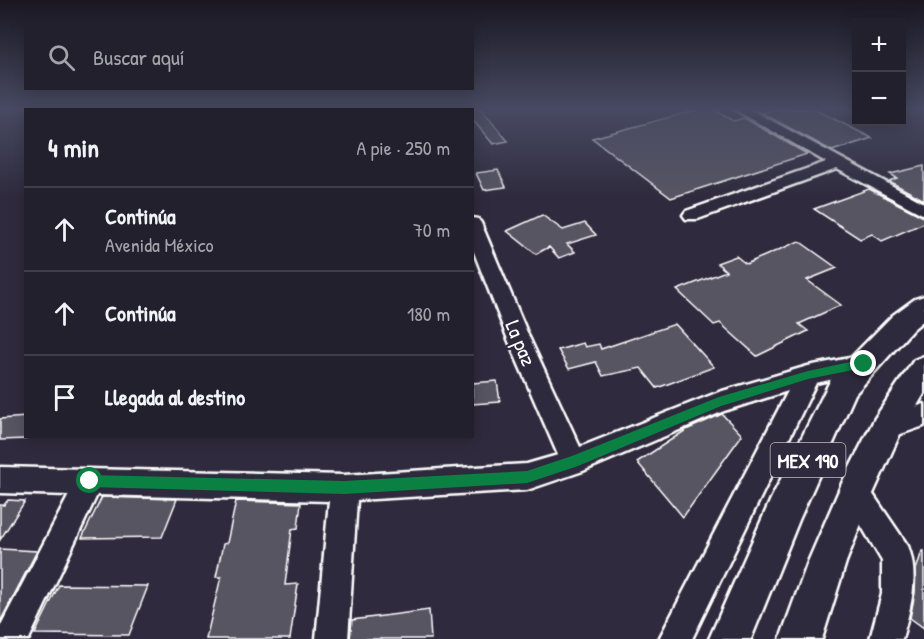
<!DOCTYPE html>
<html lang="es">
<meta charset="utf-8">
<style>
:root{--surface:#23202e;--page:#2f2d3a;--text:#f1f3f6;--muted:#a3a3aa;--line:#403e4a}
body{margin:0;font-family:"Patrick Hand",sans-serif;background:var(--page);color:var(--text)}
.controls{position:absolute;right:18px;top:18px;display:grid;overflow:hidden;border-radius:0px;box-shadow:0 3px 15px #0003}
.controls button{width:54px;height:54px;display:grid;place-items:center;padding:0;border:0;border-bottom:2px solid var(--line);background:var(--surface);color:var(--text);font:30px sans-serif}
.stop{position:absolute;width:18px;height:18px;margin:-14px;border:4px solid #0b8043;border-radius:50%;background:#fff}
.stop.end{background:#0b8043;border-color:#fff;box-shadow:0 2px 6px #0008}
.list{margin:0;padding:0;list-style:none}
h2{display:flex;justify-content:space-between;align-items:center;height:78px;margin:0;padding:0 24px;font-size:26px}
h2 small{font-size:20px;font-weight:400;color:var(--muted)}
.list li{display:grid;grid-template-columns:39px 1fr auto;gap:18px;align-items:center;box-sizing:border-box;height:84px;padding:0 24px;border-top:2px solid var(--line)}
.list b{display:block;font-size:22px;white-space:nowrap}
.list p{margin:0;font-size:20px;white-space:nowrap;color:var(--muted)}
.list em{font-size:20px;font-style:normal;color:var(--muted)}
.icon{flex:none;width:33px;height:33px;fill:none;stroke:currentColor;stroke-width:2;stroke-linecap:round;stroke-linejoin:round}
.map{position:relative;flex:none;width:924px;height:639px;overflow:hidden}
.search{position:absolute;background:var(--surface);box-shadow:0 3px 15px #0003;left:24px;top:24px;width:450px;height:66px;display:flex;align-items:center;gap:15px;box-sizing:border-box;padding:0 21px;border-radius:0px;color:var(--muted);font-size:22px}
.panel{position:absolute;background:var(--surface);box-shadow:0 3px 15px #0003;left:24px;top:108px;width:450px;height:330px;border-radius:0px}
.map>svg:first-child{display:block}
.building{fill:#595564;stroke:#fff;stroke-width:1.5}
.lines{fill:none;stroke-linecap:round;stroke-linejoin:round}
.minor-casing{stroke:#fff;stroke-width:5}
.major-casing{stroke:#fff;stroke-width:5}
.minor{fill:#2f2a3d;fill-rule:evenodd}
.major{fill:#2f2a3d;fill-rule:evenodd}
.route{fill:#0b8043}
.labels{text-anchor:middle;dominant-baseline:central;stroke-width:4.5;stroke-linejoin:round;paint-order:stroke}
.shield{fill:#2f2a3d;stroke:#c1bfc5;stroke-width:1.5}
.shield-label{font-size:20px;font-weight:bold;fill:#fff}
.street-label{font-size:21px;fill:#fff;stroke:#2f2a3d}
</style>
<div class="map">
<svg width="924" height="639" viewBox="0 0 924 639">
<rect width="100%" height="100%" fill="#2f2a3d"/>
<filter id="ink" filterUnits="userSpaceOnUse"><feTurbulence type="fractalNoise" baseFrequency=".0167" numOctaves="2"/><feDisplacementMap in="SourceGraphic" scale="12" xChannelSelector="R" yChannelSelector="G"/><feConvolveMatrix kernelMatrix="1 2 1 2 8 2 1 2 1" color-interpolation-filters="sRGB"/></filter>
<g filter="url(#ink)">
<path class="building" d="M 481,109 L 508,141 L 493,144 L 472,119 L 472,110 L 466,110 Z
M 700,109 L 713,109 L 733,121 L 744,118 L 807,154 L 671,198 L 592,138 Z
M 776,109 L 814,109 L 872,138 L 832,151 L 762,113 Z
M 924,166 L 924,200 L 889,181 L 897,178 L 890,174 Z
M 498,170 L 506,187 L 484,190 L 476,173 Z
M 869,189 L 924,217 L 924,223 L 882,241 L 872,234 L 860,239 L 814,209 Z
M 542,215 L 563,230 L 585,223 L 596,235 L 567,244 L 575,252 L 559,258 L 549,247 L 536,254 L 507,231 Z
M 799,241 L 837,268 L 807,280 L 841,305 L 799,324 L 808,331 L 757,356 L 720,323 L 714,325 L 677,290 L 726,271 L 717,263 L 736,256 L 746,264 Z
M 675,324 L 714,367 L 657,388 L 641,368 L 603,376 L 596,362 L 569,369 L 558,350 L 583,343 L 585,347 L 599,344 L 601,349 Z
M 497,381 L 500,402 L 472,404 L 472,383 Z
M 722,414 L 742,435 L 683,517 L 637,462 L 686,430 Z
M 26,417 L 26,439 L 0,440 L 0,419 Z
M 102,497 L 177,499 L 162,537 L 82,538 Z
M 8,500 L 25,501 L 0,540 L 0,505 L 4,505 Z
M 236,501 L 301,503 L 298,528 L 292,529 L 285,585 L 298,584 L 290,639 L 206,639 L 221,577 L 216,577 L 223,544 L 227,543 Z
M 0,549 L 37,551 L 0,622 Z
M 922,551 L 924,551 L 924,628 L 910,618 L 915,593 L 916,570 Z
M 59,585 L 148,586 L 129,635 L 35,634 Z
M 429,610 L 431,639 L 350,639 L 352,620 Z"/>
<g class="lines">
<defs>
<path id="minor" d="M 734,109 L 750,109 L 924,203 L 924,215 L 837,169 L 698,219 L 686,219 L 683,215 L 686,211 L 826,162 Z
M 472,218 L 478,219 L 481,223 L 529,337 L 580,447 L 719,392 L 808,366 L 865,355 L 873,358 L 876,364 L 873,370 L 816,383 L 692,639 L 659,639 L 788,391 L 724,411 L 583,471 L 527,490 L 357,500 L 348,639 L 316,639 L 329,501 L 97,495 L 29,639 L 0,639 L 0,627 L 69,495 L 0,493 L 0,467 L 344,475 L 527,464 L 558,455 L 507,337 L 472,247 Z
M 924,404 L 924,426 L 886,439 L 877,436 L 873,428 L 877,420 Z
M 856,480 L 866,484 L 908,546 C 920,577 910,609 902,639 L 870,639 L 882,594 L 882,561 L 842,493 L 846,484 Z"/>
<path id="major" d="M 924,296 L 924,320 L 913,329 L 855,394 L 799,520 L 751,639 L 709,639 L 771,499 L 832,377 L 893,315 L 915,299 Z
M 924,356 L 924,394 L 899,436 L 872,496 L 846,562 L 822,639 L 780,639 L 808,562 L 843,481 L 875,418 L 914,360 Z"/>
</defs>
<use href="#minor" class="minor-casing"/>
<use href="#major" class="major-casing"/>
<use href="#minor" class="minor"/>
<use href="#major" class="major"/>
</g>
</g>
<linearGradient id="sky" x2="0" y2="1"><stop stop-color="#1a1722"/><stop offset="0.55" stop-color="#474a62"/><stop offset="1" stop-color="#474a62" stop-opacity="0"/></linearGradient>
<rect width="924" height="199" fill="url(#sky)"/>
<path class="route" d="M 864,359 L 868,361 L 868,367 L 808,379 L 721,406 L 578,466 L 527,483 L 344,494 L 90,487 L 85,486 L 84,481 L 85,477 L 90,475 L 344,481 L 527,471 L 572,456 L 719,397 L 808,371 Z"/>
<g class="labels">
<rect class="shield" x="770.5" y="443" width="75" height="34" rx="4.5"/>
<g class="shield-label">
<text x="808" y="460">MEX 190</text>
</g>
<g class="street-label">
<text transform="translate(521 343) rotate(67)">La paz</text>
</g>
</g>
</svg>
<div class="controls">
<button>+</button>
<button>−</button>
</div>
<div class="stop" style="left:90px;top:481px"></div>
<div class="stop end" style="left:864px;top:364px"></div>
<div class="search"><svg class="icon" aria-label="search" viewBox="0 0 24 24"><circle cx="10" cy="10" r="6"/><path d="M15 15l6 6"/></svg>Buscar aquí</div>
<section class="panel">
<h2>4 min<small>A pie · 250 m</small></h2>
<ul class="list">
<li><svg class="icon" aria-label="ahead" viewBox="0 0 24 24"><path d="M12 20V5M6 11l6-6 6 6"/></svg><div><b>Continúa</b><p>Avenida México</p></div><em>70 m</em></li>
<li><svg class="icon" aria-label="ahead" viewBox="0 0 24 24"><path d="M12 20V5M6 11l6-6 6 6"/></svg><div><b>Continúa</b></div><em>180 m</em></li>
<li><svg class="icon" aria-label="arrive" viewBox="0 0 24 24"><path d="M6 21V4h12l-3 4 3 4H6"/></svg><div><b>Llegada al destino</b></div></li>
</ul>
</section>
</div>
